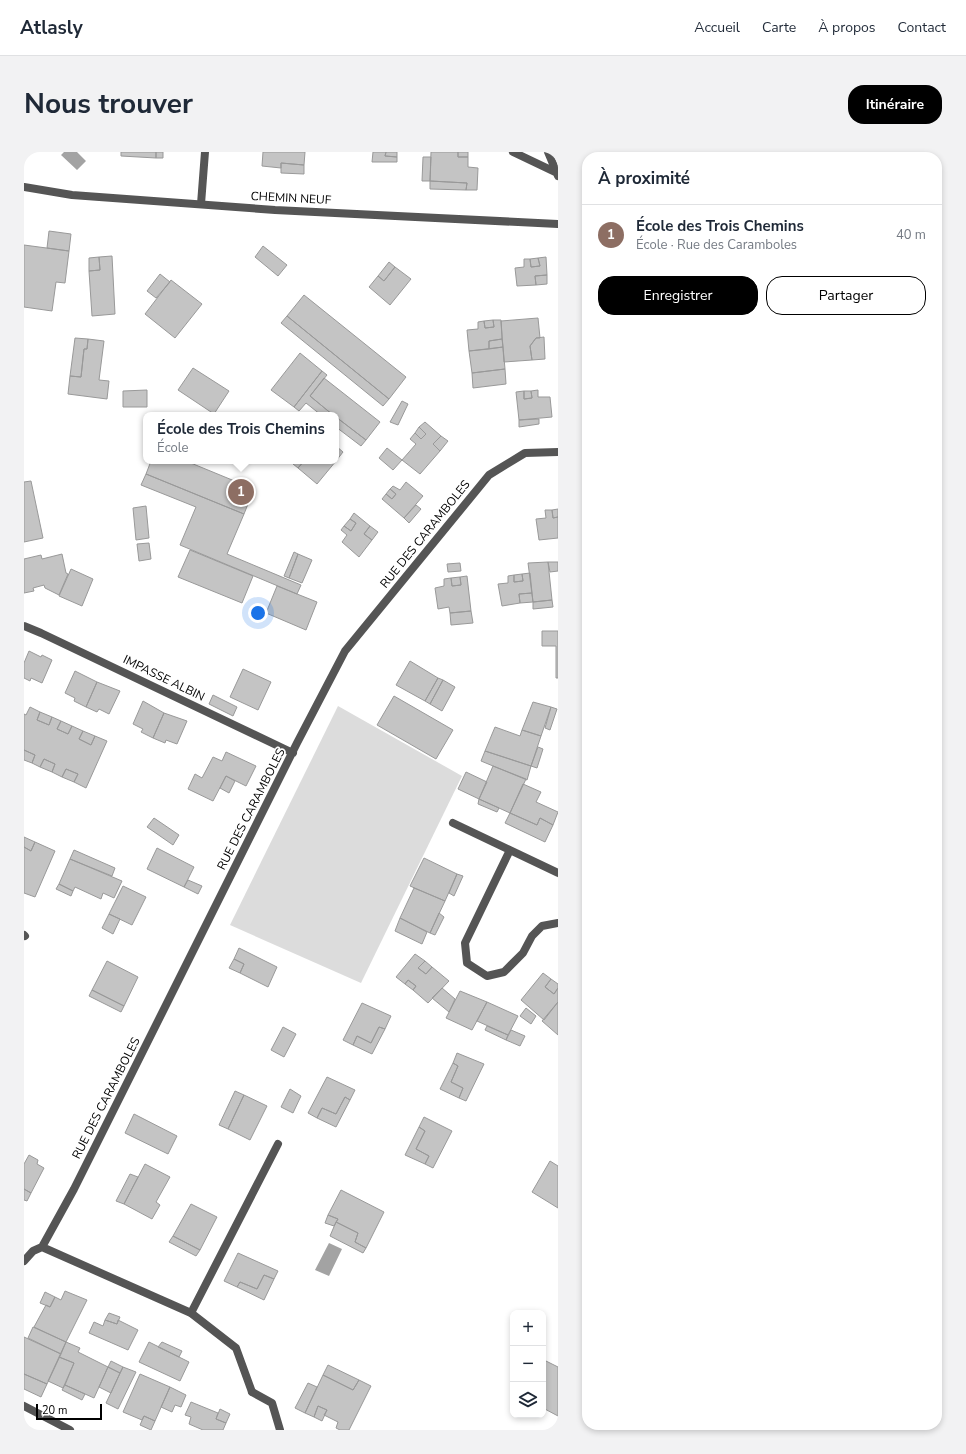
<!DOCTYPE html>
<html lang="fr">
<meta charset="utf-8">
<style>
:root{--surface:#fff;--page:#f2f2f3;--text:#1f2937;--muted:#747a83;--line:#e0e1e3;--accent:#000}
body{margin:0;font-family:"Nunito Sans",sans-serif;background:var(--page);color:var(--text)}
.controls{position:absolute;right:12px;bottom:12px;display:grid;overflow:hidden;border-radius:8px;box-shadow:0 2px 6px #0003}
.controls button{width:36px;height:36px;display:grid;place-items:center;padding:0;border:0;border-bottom:1px solid var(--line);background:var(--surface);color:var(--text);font:20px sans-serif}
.scale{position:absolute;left:12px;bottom:10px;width:66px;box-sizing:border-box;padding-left:4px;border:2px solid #000;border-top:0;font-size:11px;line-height:14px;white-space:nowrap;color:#000;-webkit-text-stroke:3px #fff;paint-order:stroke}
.you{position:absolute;left:234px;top:461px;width:14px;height:14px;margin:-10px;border:3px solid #fff;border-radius:50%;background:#1a73e8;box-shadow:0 0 0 6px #1a73e833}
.badge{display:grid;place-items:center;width:26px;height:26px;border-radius:50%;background:var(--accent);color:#fff;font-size:13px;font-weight:700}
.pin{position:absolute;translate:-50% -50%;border:2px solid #fff;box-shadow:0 1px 4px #0006}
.popup{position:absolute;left:119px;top:260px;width:196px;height:52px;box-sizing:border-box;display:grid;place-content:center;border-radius:8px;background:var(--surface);filter:drop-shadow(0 1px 3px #0005);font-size:13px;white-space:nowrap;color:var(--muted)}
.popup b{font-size:15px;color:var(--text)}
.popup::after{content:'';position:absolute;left:50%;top:100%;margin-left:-8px;border:8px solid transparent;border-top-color:var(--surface)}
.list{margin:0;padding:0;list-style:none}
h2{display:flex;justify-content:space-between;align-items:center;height:52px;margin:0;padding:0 16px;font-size:17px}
h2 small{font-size:13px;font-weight:400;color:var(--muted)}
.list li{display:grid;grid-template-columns:26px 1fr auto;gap:12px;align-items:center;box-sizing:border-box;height:60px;padding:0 16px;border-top:1px solid var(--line)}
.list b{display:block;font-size:15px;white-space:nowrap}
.list p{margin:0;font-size:13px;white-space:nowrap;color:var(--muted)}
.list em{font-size:13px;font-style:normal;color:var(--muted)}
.actions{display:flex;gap:8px;padding:12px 16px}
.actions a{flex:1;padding:9px 0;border:1px solid var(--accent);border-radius:16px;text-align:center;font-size:14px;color:var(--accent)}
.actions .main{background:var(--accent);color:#fff}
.icon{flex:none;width:22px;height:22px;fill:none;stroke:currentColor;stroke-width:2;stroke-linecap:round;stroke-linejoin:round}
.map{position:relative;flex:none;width:534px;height:1278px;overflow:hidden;border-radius:16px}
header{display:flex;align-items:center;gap:24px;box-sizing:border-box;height:56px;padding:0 20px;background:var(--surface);border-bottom:1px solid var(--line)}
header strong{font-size:19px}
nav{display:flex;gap:22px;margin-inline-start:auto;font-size:14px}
.intro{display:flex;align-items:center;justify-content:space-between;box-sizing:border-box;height:96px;padding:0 24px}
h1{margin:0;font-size:28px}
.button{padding:10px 18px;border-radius:16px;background:var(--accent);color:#fff;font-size:14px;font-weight:700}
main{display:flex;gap:24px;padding:0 24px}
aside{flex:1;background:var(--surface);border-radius:16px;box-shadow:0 2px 6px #0003}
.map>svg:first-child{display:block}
.green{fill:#dcdcdc}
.water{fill:#a3a3a3}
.building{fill:#c4c4c4;stroke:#999}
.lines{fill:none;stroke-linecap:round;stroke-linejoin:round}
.service{stroke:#555;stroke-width:8}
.minor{stroke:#555;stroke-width:8}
.tertiary{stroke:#555;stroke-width:8}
.labels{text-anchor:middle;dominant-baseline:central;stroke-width:3.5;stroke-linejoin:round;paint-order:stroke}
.street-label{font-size:12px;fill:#000;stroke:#fff}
</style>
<header>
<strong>Atlasly</strong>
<nav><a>Accueil</a><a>Carte</a><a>À propos</a><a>Contact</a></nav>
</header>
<div class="intro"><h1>Nous trouver</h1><a class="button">Itinéraire</a></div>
<main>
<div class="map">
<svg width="534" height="1278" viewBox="0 0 534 1278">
<rect width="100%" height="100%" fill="#fff"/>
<path class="green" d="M 314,554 L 438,624 L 337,831 L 206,773 Z"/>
<path class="water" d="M 40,0 L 53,0 L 62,9 L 53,18 L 37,3 Z
M 305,1091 L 318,1097 L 305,1124 L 291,1118 Z"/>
<path class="building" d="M 97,0 L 132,0 L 132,6 L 97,4 Z
M 132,0 L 139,0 L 139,6 L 132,6 Z
M 239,0 L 281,0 L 280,13 L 257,11 L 257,16 L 238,14 Z
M 349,0 L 362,0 L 361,4 L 373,5 L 373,10 L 348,10 Z
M 362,0 L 373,0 L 373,5 L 361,4 Z
M 407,0 L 434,0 L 434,5 L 444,5 L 444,15 L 454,16 L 453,38 L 442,38 L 443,31 L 406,29 Z
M 434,0 L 444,0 L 444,5 L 434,5 Z
M 399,5 L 407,5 L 406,29 L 398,29 Z
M 257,11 L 280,13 L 280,22 L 257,21 Z
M 406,29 L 443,31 L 442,38 L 406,37 Z
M 25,79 L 47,82 L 45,99 L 23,96 Z
M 0,93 L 45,99 L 41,131 L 32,130 L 28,159 L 0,155 Z
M 239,94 L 263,113 L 254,124 L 231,105 Z
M 88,104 L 91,162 L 68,164 L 65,119 L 76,118 L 75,105 Z
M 75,105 L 76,118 L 65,119 L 65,106 Z
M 522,105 L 523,123 L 511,124 L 512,133 L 493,134 L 491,116 L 500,115 L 500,107 L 506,107 L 507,115 L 516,114 L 514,106 Z
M 514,106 L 516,114 L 507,115 L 506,107 Z
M 365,110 L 371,115 L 360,129 L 354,124 Z
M 371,115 L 387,127 L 366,153 L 345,135 L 354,124 L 360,129 Z
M 136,122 L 146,130 L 132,146 L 123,139 Z
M 523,123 L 523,132 L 512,133 L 511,124 Z
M 147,128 L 178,152 L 151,186 L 121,162 Z
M 280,143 L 382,225 L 365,247 L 263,164 Z
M 263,164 L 365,247 L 359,254 L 257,171 Z
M 514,166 L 516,186 L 512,186 L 506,194 L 508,208 L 480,210 L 477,169 Z
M 469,168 L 477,168 L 478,187 L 465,189 L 465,197 L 445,199 L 443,178 L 454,177 L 454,170 L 460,169 L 461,176 L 470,175 Z
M 469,168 L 470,175 L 461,176 L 460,169 Z
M 520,185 L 521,207 L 508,208 L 506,194 L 512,186 Z
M 51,186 L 64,187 L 63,197 L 60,197 L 57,225 L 46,224 Z
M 64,187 L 80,189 L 75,228 L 85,229 L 83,247 L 44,242 L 46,224 L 57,225 L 60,197 L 63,197 Z
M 478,187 L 479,195 L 465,197 L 465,189 Z
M 479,195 L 481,217 L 448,221 L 445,199 Z
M 276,201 L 298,219 L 270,255 L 247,238 Z
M 169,216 L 205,239 L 190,262 L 154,238 Z
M 481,217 L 482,232 L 449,236 L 448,221 Z
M 298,219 L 303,223 L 286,244 L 309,263 L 297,263 L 282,251 L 275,259 L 270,255 Z
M 300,226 L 356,270 L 342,288 L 312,265 L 312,263 L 309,263 L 286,244 Z
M 123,238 L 123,255 L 99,255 L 99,239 Z
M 514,238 L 514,245 L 526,245 L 528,265 L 495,268 L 492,240 L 500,239 L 500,247 L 508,246 L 507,239 Z
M 500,239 L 507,239 L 508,246 L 500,247 Z
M 378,249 L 384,252 L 374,273 L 366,270 Z
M 312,265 L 342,288 L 337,294 L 312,275 Z
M 515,267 L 515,272 L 495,275 L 495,268 Z
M 401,270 L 417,284 L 409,292 L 416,299 L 396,322 L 378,308 L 392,292 L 386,287 L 391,281 L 397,287 L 402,282 L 395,275 Z
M 395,275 L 402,282 L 397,287 L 391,281 Z
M 417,284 L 424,289 L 416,299 L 409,292 Z
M 312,294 L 319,300 L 312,309 Z
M 363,296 L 378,308 L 369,318 L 355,306 Z
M 127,309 L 162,309 L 230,337 L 220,362 L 122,322 Z
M 271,309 L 280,309 L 274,316 L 269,312 Z
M 280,309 L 312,309 L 293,332 L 274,316 Z
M 122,322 L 220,362 L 203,402 L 277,433 L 273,442 L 156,393 L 172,355 L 117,333 Z
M 7,329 L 19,386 L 0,390 L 0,330 Z
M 382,330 L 399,344 L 380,366 L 358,347 L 362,342 L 368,347 L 372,342 L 366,337 L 369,334 L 376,338 Z
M 366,337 L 372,342 L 368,347 L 362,342 Z
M 392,353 L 397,357 L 385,371 L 380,366 Z
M 122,354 L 125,386 L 112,388 L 109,356 Z
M 534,357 L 534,365 L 529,366 L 528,358 Z
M 521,358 L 528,358 L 529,366 L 534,365 L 534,386 L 515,388 L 512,367 L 522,366 Z
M 330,361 L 346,374 L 340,382 L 348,388 L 335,405 L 318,390 L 323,383 L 317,378 L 320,374 L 327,379 L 332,371 L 326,367 Z
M 326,367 L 332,371 L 327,379 L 320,374 Z
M 346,374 L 354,380 L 348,388 L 340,382 Z
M 125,391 L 127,407 L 115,409 L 113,392 Z
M 166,398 L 229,424 L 218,451 L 154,425 Z
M 270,400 L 274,402 L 265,426 L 260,424 Z
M 38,402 L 42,421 L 44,422 L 35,443 L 21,436 L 20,433 L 9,436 L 10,439 L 0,441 L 0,407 L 17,403 L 18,407 Z
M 274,402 L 288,408 L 278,431 L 265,426 Z
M 524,410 L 534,410 L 534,419 L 526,420 Z
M 524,410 L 528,448 L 509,450 L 504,411 Z
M 436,411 L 437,419 L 424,420 L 423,412 Z
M 47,417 L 69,427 L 58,454 L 35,444 Z
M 506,421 L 508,441 L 495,442 L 496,451 L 478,454 L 474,432 L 484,431 L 484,424 L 490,423 L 490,430 L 499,429 L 498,422 Z
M 498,422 L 499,429 L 490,430 L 490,423 Z
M 443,424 L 447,459 L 426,461 L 425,455 L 414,457 L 411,436 L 420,434 L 420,427 L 427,426 L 428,434 L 437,433 L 436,425 Z
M 436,425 L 437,433 L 428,434 L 427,426 Z
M 253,434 L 293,450 L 282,478 L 242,461 Z
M 508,441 L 509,450 L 496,451 L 495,442 Z
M 528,448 L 529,455 L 509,457 L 509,450 Z
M 447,459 L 449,471 L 427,473 L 426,461 Z
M 518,479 L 534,479 L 534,526 L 532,526 L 532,494 L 518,494 Z
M 5,499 L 17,505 L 18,503 L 28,508 L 18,531 L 7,526 L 6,529 L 0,526 L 0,511 Z
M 386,509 L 414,526 L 401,549 L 372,533 Z
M 219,517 L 247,530 L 234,558 L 206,545 Z
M 51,519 L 73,530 L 62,555 L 50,549 L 51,546 L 41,541 Z
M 414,526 L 419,528 L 406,552 L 401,549 Z
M 419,528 L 431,535 L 418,559 L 406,552 Z
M 73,530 L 96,539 L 85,562 L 75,557 L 73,560 L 62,555 Z
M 189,543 L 213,555 L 209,564 L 185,552 Z
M 370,544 L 429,578 L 412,607 L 353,573 Z
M 119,549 L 140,561 L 129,586 L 117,580 L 119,577 L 109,572 Z
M 509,550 L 527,555 L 517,584 L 498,578 Z
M 6,555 L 16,560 L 13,568 L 25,573 L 28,565 L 37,569 L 33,577 L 44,582 L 48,574 L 59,579 L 55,587 L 67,593 L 71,584 L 83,589 L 62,636 L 50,630 L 54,622 L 42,617 L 38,625 L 28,620 L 31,612 L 20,607 L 16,615 L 8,611 L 11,603 L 0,598 L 0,562 L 2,563 Z
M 527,555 L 533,557 L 526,578 L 521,576 Z
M 16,560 L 28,565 L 25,573 L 13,568 Z
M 140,561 L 163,569 L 153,592 L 142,588 L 141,591 L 129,586 Z
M 37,569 L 48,574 L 44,582 L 33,577 Z
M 471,575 L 496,584 L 498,578 L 517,584 L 507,614 L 461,599 Z
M 59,579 L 71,584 L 67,593 L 55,587 Z
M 514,595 L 519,597 L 513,616 L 507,614 Z
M 0,598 L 11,603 L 8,611 L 0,608 Z
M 461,599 L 507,614 L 503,628 L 457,609 Z
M 202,600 L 232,614 L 222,634 L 202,624 L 189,649 L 164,637 L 171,622 L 178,626 L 189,605 L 198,609 Z
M 20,607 L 31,612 L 28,620 L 16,615 Z
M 469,614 L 502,627 L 486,661 L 455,647 Z
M 42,617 L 54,622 L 50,630 L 38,625 Z
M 442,620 L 463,630 L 455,647 L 434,637 Z
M 202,624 L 211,629 L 205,641 L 196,636 Z
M 499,632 L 517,640 L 512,650 L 534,660 L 529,673 L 516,666 L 513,673 L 486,661 Z
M 455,647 L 475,656 L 473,660 L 454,652 Z
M 486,661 L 513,673 L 516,666 L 529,673 L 521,690 L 481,671 Z
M 130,666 L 155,683 L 149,693 L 123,675 Z
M 0,685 L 11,690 L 7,699 L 0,695 Z
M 11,690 L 31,699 L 11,745 L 0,741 L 0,695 L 7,699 Z
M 133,696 L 170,715 L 160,735 L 123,717 Z
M 50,698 L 91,716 L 88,724 L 46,707 Z
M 400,706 L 433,722 L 421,749 L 386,734 Z
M 46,707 L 98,729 L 90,746 L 79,741 L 77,747 L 51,735 L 49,739 L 35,732 Z
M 433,722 L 439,724 L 430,744 L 425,741 Z
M 164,728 L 178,734 L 174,742 L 160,735 Z
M 35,732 L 49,739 L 47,744 L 32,737 Z
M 99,734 L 122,745 L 108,773 L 85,762 Z
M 390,736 L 421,749 L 406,781 L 376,766 Z
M 415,761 L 420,765 L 411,783 L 406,781 Z
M 85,762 L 96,767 L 89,782 L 78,776 Z
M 376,766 L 403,780 L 398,792 L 371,779 Z
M 215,796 L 253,815 L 244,835 L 216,821 L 220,812 L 210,807 Z
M 391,802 L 401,809 L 394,816 L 402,822 L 408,815 L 425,829 L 404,851 L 389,838 L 392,834 L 384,828 L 381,832 L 372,825 Z
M 210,807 L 220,812 L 216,821 L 205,816 Z
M 83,809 L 114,825 L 100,854 L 68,838 Z
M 401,809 L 408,815 L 402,822 L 394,816 Z
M 519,821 L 527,827 L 521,835 L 530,842 L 534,836 L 534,850 L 520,868 L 497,848 Z
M 527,827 L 534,832 L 534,836 L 530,842 L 521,835 Z
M 384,828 L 392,834 L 389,838 L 381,832 Z
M 418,836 L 431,847 L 425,860 L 408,846 Z
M 68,838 L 100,854 L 97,860 L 65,844 Z
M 436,839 L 463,850 L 448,878 L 422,866 Z
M 463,850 L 494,864 L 484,883 L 453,869 Z
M 534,850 L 534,883 L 518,869 Z
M 338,851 L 367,864 L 361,877 L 355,875 L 347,891 L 333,884 L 329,893 L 319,888 Z
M 502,856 L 512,864 L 507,872 L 496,864 Z
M 463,874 L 484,883 L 482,888 L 461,878 Z
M 259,875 L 272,882 L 260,905 L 247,898 Z
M 355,875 L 361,877 L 348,902 L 329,893 L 333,884 L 347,891 Z
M 487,878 L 501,884 L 496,894 L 482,888 Z
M 433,901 L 460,912 L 442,949 L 435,946 L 439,936 L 427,930 L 434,914 L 429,911 Z
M 429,911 L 434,914 L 427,930 L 439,936 L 435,946 L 416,937 Z
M 303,925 L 331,938 L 326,948 L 321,945 L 312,962 L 298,956 L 293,966 L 284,961 Z
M 266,937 L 277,944 L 269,961 L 257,955 Z
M 211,939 L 220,943 L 204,977 L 195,973 Z
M 220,943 L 243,954 L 226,988 L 204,977 Z
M 321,945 L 326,948 L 312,975 L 293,966 L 298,956 L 312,962 Z
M 110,962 L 153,984 L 144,1002 L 101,981 Z
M 400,965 L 428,979 L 409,1016 L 401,1012 L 405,1004 L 392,997 L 401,979 L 395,975 Z
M 395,975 L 401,979 L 392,997 L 405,1004 L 401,1012 L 381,1003 Z
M 5,1003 L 14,1008 L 13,1012 L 20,1016 L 7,1041 L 0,1037 L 0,1012 Z
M 526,1009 L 534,1014 L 534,1056 L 508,1040 Z
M 121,1012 L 146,1025 L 132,1050 L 136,1053 L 128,1067 L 100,1052 Z
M 106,1022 L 114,1025 L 100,1052 L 92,1049 Z
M 0,1037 L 7,1041 L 3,1049 L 0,1048 Z
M 317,1038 L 360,1060 L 342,1096 L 331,1090 L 334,1081 L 312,1070 L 314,1067 L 304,1063 Z
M 167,1052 L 193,1065 L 176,1098 L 149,1084 Z
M 304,1063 L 314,1067 L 310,1074 L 301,1071 Z
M 312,1070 L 334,1081 L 331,1090 L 342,1096 L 339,1101 L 306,1084 Z
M 149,1084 L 176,1098 L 172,1104 L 145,1090 Z
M 214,1101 L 254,1119 L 250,1127 L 240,1123 L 233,1137 L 216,1130 L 213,1135 L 200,1129 Z
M 240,1123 L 250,1127 L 240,1148 L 213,1135 L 216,1130 L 233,1137 Z
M 41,1139 L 63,1148 L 42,1190 L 10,1175 L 22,1153 L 26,1155 L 31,1145 L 37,1148 Z
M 21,1140 L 31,1145 L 26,1155 L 16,1151 Z
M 85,1161 L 96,1165 L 93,1172 L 81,1168 Z
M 81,1168 L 93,1172 L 94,1168 L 114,1178 L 104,1198 L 65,1181 L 70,1170 L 79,1174 Z
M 9,1175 L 42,1190 L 37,1202 L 4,1186 Z
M 0,1185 L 37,1202 L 23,1232 L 0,1222 Z
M 42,1190 L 56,1196 L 54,1200 L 84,1215 L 70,1246 L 41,1233 L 50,1211 L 35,1205 Z
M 125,1190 L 165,1210 L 156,1229 L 115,1210 Z
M 138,1190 L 158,1199 L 155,1205 L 134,1195 Z
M 35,1205 L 50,1211 L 39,1236 L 24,1229 Z
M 87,1209 L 99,1215 L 96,1221 L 84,1215 Z
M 522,1209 L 534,1215 L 534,1264 L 519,1256 L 519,1243 L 520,1241 L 519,1240 L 519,1215 Z
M 304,1213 L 335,1228 L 329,1238 L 299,1223 Z
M 84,1215 L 96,1221 L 87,1241 L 75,1235 Z
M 99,1215 L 112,1220 L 94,1257 L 82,1251 Z
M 0,1222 L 23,1232 L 17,1245 L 0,1237 Z
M 116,1222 L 146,1235 L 131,1269 L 120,1264 L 118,1268 L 99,1260 Z
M 299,1223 L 329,1238 L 335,1228 L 347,1234 L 325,1278 L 316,1278 L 312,1276 L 314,1270 L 300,1263 L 303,1258 L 294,1254 L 290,1265 L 281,1261 Z
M 284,1231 L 293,1235 L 281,1261 L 271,1256 Z
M 41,1233 L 61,1242 L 58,1248 L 38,1238 Z
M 146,1235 L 162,1243 L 157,1255 L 151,1253 L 148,1260 L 137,1255 Z
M 167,1250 L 194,1261 L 192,1267 L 202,1271 L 199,1278 L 179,1278 L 165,1272 L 167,1265 L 161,1263 Z
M 294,1254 L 303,1258 L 298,1269 L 290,1265 Z
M 196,1257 L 206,1262 L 202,1271 L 192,1267 Z
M 120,1264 L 131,1269 L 127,1278 L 116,1273 Z"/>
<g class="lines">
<path class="service" d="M 429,671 L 534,721
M 486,698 L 441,791 L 443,811 L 463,824 L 480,820 L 499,801 L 508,784 L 518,774 L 534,771
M 167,1161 L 254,992
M 228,1240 L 248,1251 L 256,1278"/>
<path class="minor" d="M 489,0 L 533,21
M 524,0 L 534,24
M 177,52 L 181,0
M 0,474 L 17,481 L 269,601
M 0,783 L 1,784
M 18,1095 L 167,1161 L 212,1196 L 228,1240
M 0,1109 L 9,1099 L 18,1095 L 50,1037 L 273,591 L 321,499 L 465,323 L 501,301 L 534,300
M 0,1254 L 46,1278"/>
<path class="tertiary" d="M 0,35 L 48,43 L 251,58 L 534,72"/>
</g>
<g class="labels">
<g class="street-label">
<text transform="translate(267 46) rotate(3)">CHEMIN NEUF</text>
<text transform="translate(401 382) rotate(-51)">RUE DES CARAMBOLES</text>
<text transform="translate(140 526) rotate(26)">IMPASSE ALBIN</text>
<text transform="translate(227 657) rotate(-63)">RUE DES CARAMBOLES</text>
<text transform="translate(82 946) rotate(-63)">RUE DES CARAMBOLES</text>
</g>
</g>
</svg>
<div class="controls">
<button>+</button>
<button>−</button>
<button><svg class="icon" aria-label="layers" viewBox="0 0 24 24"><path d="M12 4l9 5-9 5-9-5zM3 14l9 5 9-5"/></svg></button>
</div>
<div class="scale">20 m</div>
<div class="you"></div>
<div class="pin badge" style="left:217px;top:340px;background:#8d6e63">1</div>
<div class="popup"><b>École des Trois Chemins</b>École</div>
</div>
<aside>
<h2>À proximité<small></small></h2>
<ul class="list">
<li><span class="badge" style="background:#8d6e63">1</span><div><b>École des Trois Chemins</b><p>École · Rue des Caramboles</p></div><em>40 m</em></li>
</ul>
<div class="actions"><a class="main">Enregistrer</a><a>Partager</a></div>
</aside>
</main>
